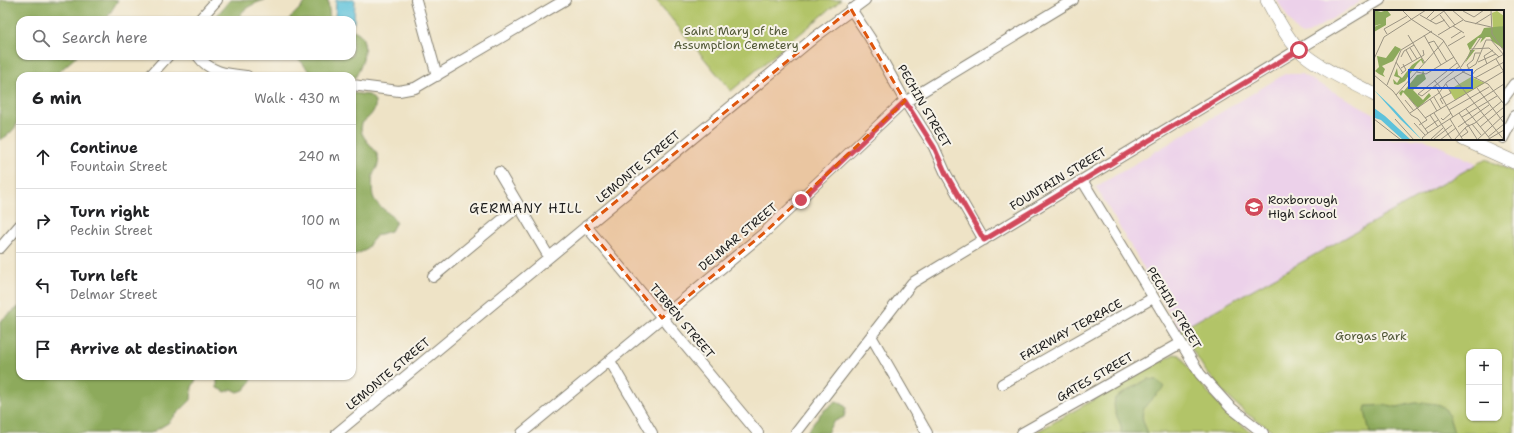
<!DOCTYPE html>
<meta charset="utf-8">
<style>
:root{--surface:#fff;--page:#f2f2f2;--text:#202124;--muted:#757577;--line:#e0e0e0}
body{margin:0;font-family:"Shantell Sans",sans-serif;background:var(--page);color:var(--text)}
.controls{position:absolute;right:12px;bottom:12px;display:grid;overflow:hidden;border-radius:8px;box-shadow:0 1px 3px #0004}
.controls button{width:36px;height:36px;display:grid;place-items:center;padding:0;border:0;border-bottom:1px solid var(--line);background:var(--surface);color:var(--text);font:20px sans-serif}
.stop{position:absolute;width:12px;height:12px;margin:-9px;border:3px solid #d1495b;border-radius:50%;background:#fff}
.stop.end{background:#d1495b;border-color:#fff;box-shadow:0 1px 4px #0008}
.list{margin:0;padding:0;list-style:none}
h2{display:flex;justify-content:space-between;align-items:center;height:52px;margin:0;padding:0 16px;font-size:17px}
h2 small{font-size:13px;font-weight:400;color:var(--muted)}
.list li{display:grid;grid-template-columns:26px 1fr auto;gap:12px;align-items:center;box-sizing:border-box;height:64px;padding:0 16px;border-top:1px solid var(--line)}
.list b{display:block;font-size:15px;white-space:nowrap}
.list p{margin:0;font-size:13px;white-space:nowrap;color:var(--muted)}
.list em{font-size:13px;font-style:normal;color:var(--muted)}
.icon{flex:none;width:22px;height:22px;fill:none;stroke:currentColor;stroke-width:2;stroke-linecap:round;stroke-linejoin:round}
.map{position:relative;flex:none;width:1514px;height:433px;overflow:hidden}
.search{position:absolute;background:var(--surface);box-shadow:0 1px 3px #0004;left:16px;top:16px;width:340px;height:44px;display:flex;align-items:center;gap:10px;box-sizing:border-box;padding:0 14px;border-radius:12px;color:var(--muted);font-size:15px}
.panel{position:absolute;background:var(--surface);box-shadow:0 1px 3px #0004;left:16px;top:72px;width:340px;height:308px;border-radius:12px}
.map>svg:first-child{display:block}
.built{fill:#ecd1ea}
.green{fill:#b2c467;stroke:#677042;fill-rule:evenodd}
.forest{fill:#8daa5c;stroke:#54633c}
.water{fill:#5dc2db;stroke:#3c6f7c}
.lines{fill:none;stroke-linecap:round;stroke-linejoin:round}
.minor-casing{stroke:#858071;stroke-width:12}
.major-casing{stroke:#858071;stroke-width:14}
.minor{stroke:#fff;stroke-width:10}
.major{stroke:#fff;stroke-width:13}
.route{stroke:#d1495b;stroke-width:5}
.marked{fill:#de560d;fill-opacity:0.2;stroke:#de560d;stroke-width:3;stroke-dasharray:8 5;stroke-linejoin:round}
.labels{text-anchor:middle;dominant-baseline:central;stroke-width:4;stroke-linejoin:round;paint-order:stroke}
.park-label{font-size:12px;fill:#505736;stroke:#f7f3e8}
.street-label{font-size:12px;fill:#1c1c1c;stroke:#f7f3e8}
.poi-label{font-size:12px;fill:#1c1c1c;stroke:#f7f3e8;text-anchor:start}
.neighbourhood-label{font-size:13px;letter-spacing:1px;fill:#1c1c1c;stroke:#f7f3e8}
.inset-road{fill:none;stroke:#9a9382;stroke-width:1}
.view{fill:#1d4ed8;fill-opacity:0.15;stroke:#1d4ed8;stroke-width:2}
.inset-edge{fill:none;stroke:#1c1c1c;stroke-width:2}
</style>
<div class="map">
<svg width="1514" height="433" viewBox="0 0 1514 433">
<rect width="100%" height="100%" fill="#f7f3e8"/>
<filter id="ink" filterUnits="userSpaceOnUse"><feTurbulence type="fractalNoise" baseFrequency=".025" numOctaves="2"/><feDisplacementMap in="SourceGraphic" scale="8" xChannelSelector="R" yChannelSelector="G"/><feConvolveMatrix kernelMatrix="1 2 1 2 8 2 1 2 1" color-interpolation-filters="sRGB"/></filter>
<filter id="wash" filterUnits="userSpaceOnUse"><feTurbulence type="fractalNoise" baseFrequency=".012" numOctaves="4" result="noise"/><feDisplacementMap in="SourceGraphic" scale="16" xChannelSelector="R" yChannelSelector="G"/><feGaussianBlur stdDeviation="0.9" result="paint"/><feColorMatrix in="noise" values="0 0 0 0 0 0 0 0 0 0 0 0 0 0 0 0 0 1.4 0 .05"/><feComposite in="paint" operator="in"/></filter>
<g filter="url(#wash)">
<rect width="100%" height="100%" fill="#eee3c6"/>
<path class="built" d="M 1277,0 L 1359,0 L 1360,2 L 1307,34 L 1302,35 L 1297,32 L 1291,23 Z
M 1285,74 L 1301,74 L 1375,114 L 1375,139 L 1424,139 L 1478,164 L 1180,330 L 1096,187 Z"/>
<path class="green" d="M 656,0 L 841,0 L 731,91 Z
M 1486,159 L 1514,172 L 1514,433 L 1276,433 L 1247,414 L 1227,396 L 1205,370 L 1180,330 ZM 1469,352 L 1499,352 L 1499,418 L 1469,418 Z
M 1174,354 L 1180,355 C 1199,386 1224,411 1252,433 L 1035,433 Z"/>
<path class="forest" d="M 0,0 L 118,0 L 106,20 L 20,20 L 20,56 L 77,56 L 54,76 L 20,76 C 20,104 28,125 0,140 Z
M 230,0 L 265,0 C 255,3 240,9 238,20 L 213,20 Z
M 308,0 L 328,0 L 330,20 L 288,20 Z
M 352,30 C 373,34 363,67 354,79 L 352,79 L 352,76 C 339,76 318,80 308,70 C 303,65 303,62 295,56 L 352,56 Z
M 352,93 L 369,95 C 382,103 372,116 363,122 C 355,136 375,145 378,157 C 380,165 376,168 373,175 C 372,179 372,191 373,196 C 376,207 391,212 396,222 L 391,231 L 377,235 L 371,242 L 366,250 L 352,256 Z
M 20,306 L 20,376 L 198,376 L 192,387 L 191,400 L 168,423 L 151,433 L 0,433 L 0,321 Z
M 217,376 L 253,376 L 250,383 L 244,390 L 238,392 L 232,389 L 226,392 L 217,388 Z
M 1148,379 L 1157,380 L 1164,387 C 1154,399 1137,406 1144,424 C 1145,427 1147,430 1148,433 L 1121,433 C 1123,419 1111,417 1115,398 Z
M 836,401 L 844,405 L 846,408 L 844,417 L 833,422 L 827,433 L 806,433 L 822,412 Z
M 1415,403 C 1447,403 1445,403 1454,433 L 1370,433 L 1365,411 L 1366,406 L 1388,405 L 1397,407 Z"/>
<path class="water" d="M 336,0 L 355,0 L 354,23 L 352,23 L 352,20 L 335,19 Z"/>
</g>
<g filter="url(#ink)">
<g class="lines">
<defs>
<path id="minor" d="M 416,0 L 437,76
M 851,9 L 870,38 L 905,101 L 934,147 L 946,174 L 984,240
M 199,20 L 217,0
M 198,56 C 210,73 228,74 247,76
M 150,76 L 168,56
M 352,85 L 399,91 L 415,88 L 565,0
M 1503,99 L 1514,84
M 1503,138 L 1514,116
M 499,172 L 549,257
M 1082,180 L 1200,374 L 1230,407 L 1263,433
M 586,226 L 758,433
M 0,248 L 20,225
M 433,277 L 519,206
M 871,336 L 927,433
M 610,361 L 652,433
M 1002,384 L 1153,298
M 337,433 L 815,37 L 865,0
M 522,433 L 764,233 L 900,105 L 1073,0
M 796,433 L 912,283 L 1380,0
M 1022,433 L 1181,343"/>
<path id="major" d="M 1267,0 C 1276,16 1285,36 1298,49 C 1318,68 1351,82 1375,95
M 1463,139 L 1514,162"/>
</defs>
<use href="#minor" class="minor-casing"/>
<use href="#major" class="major-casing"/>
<use href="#minor" class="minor"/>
<use href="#major" class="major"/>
</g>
</g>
<g class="lines" filter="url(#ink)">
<path class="route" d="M 801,200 L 905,101 L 934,147 L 946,174 L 984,240 L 1299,50"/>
</g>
<path class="marked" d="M 851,9 L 905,101 L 764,233 L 662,318 L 586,226 Z"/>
<defs>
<symbol id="school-disc" viewBox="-11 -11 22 22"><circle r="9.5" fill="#d1495b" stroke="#f7f3e8"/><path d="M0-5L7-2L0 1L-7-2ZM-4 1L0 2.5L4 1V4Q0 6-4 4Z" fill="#fff"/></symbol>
</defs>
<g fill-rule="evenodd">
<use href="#school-disc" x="1243" y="196" width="22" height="22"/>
</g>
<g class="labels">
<g class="park-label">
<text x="736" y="31">Saint Mary of the<tspan x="736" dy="14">Assumption Cemetery</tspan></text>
<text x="1371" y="336">Gorgas Park</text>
</g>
<g class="street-label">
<text transform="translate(924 106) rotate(60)">PECHIN STREET</text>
<text transform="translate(638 167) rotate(-40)">LEMONTE STREET</text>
<text transform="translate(1058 179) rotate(-31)">FOUNTAIN STREET</text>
<text transform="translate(738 237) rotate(-40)">DELMAR STREET</text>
<text transform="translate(1174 308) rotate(59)">PECHIN STREET</text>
<text transform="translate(682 321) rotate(50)">TIBBEN STREET</text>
<text transform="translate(1071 330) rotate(-29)">FAIRWAY TERRACE</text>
<text transform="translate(388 374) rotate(-40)">LEMONTE STREET</text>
<text transform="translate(1095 377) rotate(-30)">GATES STREET</text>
</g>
<g class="poi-label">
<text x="1268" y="200">Roxborough<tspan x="1268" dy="14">High School</tspan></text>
</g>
<g class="neighbourhood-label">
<text x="526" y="208">GERMANY HILL</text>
</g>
</g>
<g transform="translate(1374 10)">
<rect width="130" height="130" fill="#eee3c6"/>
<path d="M 123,1 L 130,6 L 130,16 L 122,18 L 119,17 L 118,3 ZM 97,67 L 111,73 L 81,90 L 75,80 Z" fill="#b2c467"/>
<path d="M 0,0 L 7,2 L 13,0 L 17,5 L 12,8 L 12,15 L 0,22 L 0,17 L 7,14 L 0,16 ZM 130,16 L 130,39 L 118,31 L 116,27 L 112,27 L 106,33 L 108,28 L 104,28 L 96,40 L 101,40 L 91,53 L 96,41 L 93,34 L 107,24 L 110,18 ZM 21,36 L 27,39 L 19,51 L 8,56 L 11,59 L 9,64 L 11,67 L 5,64 L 1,61 L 5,57 L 3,46 L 12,48 ZM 48,48 L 50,53 L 49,54 L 47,50 L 43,54 L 31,71 L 24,75 L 20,74 L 19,69 L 23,73 L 26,68 L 20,66 L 23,58 L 24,65 L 28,68 L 38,55 ZM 49,60 L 52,69 L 39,80 L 49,90 L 55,83 L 57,86 L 44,98 L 29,82 L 27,86 L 25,83 L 28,80 L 30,81 L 43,65 L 48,64 Z" fill="#8daa5c"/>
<path d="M 0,80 L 20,99 L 48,130 L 26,109 ZM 0,98 L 11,106 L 37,130 L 29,130 L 7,110 L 1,108 Z" fill="#5dc2db"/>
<path class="inset-road" d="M 28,0 L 37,9 L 69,30 L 89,62 L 114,74 L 130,94M 69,0 L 81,15M 78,0 L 91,11 L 117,17M 117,0 L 118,24 L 130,41M 89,1 L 100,7 L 110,0M 46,5 L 62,14 L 71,10M 66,5 L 76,18M 52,9 L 61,0M 56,11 L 70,1M 101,14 L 117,4M 79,16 L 90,23M 13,24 L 10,19 L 33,6M 34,25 L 51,53M 50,25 L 67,55M 64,25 L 89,10M 77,28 L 88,21M 54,33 L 60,31 L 73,52M 74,36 L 91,26M 36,38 L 43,49M 97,39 L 115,38 L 125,47M 32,40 L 38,51M 27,47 L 30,41 L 40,35M 0,49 L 10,27 L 52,0M 122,49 L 130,62M 22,52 L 29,63M 104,52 L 122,44M 83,53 L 44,84 L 48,86 L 86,56M 113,54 L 110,46 L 119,40M 87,57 L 107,27M 27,58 L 50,45 L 49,40M 95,59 L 93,55 L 99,50 L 101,43 L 106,43M 43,62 L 52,64 L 80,47M 27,64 L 32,60 L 29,54M 0,65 L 19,81 L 37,105 L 44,109 L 54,123 L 48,128 L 50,130M 97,66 L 102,60 L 130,44M 80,68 L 130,130M 101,68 L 130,52M 60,70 L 68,79M 13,75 L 27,40 L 58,21M 61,75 L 79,107M 103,78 L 130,113M 22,85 L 70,31M 60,87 L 67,99M 35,88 L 53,110 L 45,115M 56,89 L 63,101M 31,90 L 40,101M 69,94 L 66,89 L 77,83 L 72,74M 92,99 L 117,130M 75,100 L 115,77M 36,103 L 65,83 L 73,72 L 102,54 L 112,30 L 117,30 L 130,45M 60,103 L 78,130M 85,103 L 93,115 L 95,115M 56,105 L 64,117M 88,107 L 123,86M 51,108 L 130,61M 67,108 L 69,110 L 77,103M 0,109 L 27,130M 21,109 L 40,130M 76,109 L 89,130M 40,113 L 51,125M 98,114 L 107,125M 94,115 L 103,129M 84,117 L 115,95M 106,117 L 130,97M 51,119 L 64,110M 54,123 L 130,74M 87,127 L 94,122 L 91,118M 114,127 L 130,114M 57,129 L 69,118M 60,129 L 78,115M 66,130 L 82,118M 80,130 L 92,117 L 101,113 L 128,91M 103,130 L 130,105M 113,130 L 130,120"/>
<path class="view" d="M 35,60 L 98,60 L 98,78 L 35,78 Z"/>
<rect width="130" height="130" class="inset-edge"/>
</g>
</svg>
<div class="controls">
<button>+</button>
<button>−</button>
</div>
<div class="stop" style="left:1299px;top:50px"></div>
<div class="stop end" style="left:801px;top:200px"></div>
<div class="search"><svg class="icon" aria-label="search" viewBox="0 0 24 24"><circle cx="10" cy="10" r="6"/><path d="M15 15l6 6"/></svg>Search here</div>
<section class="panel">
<h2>6 min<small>Walk · 430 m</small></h2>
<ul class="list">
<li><svg class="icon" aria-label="ahead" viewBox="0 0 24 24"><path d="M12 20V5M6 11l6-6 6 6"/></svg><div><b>Continue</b><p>Fountain Street</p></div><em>240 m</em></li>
<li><svg class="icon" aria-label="right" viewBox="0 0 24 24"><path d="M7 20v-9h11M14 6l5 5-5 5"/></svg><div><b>Turn right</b><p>Pechin Street</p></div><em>100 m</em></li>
<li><svg class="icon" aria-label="left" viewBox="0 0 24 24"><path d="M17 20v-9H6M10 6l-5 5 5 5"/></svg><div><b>Turn left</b><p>Delmar Street</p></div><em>90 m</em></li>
<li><svg class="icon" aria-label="arrive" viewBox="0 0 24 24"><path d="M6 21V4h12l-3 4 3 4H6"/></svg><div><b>Arrive at destination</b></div></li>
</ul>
</section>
</div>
